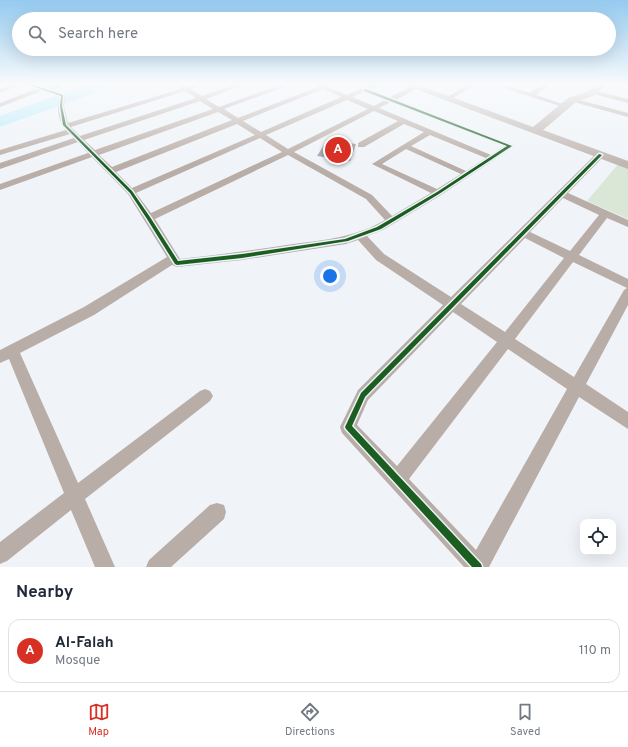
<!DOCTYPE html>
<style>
:root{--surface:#fff;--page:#f2f2f3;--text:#1f2937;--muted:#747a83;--line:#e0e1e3;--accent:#d93025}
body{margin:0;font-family:Overpass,sans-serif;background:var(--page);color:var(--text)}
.controls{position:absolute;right:12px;bottom:12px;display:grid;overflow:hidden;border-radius:8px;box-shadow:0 4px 16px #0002}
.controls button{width:36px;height:36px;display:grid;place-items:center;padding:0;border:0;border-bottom:1px solid var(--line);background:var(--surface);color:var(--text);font:20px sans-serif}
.you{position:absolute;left:330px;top:276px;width:14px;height:14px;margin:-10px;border:3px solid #fff;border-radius:50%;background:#1a73e8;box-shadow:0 0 0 6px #1a73e833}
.badge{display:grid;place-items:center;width:26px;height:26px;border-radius:50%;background:var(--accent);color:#fff;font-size:13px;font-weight:700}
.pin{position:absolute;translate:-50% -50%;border:2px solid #fff;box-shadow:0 1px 4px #0006}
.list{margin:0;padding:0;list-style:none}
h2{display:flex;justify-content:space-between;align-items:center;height:52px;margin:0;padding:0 16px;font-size:17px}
h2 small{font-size:13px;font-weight:400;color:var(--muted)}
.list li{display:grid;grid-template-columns:26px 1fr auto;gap:12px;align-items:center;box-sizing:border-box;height:64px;margin:0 8px 8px;padding:0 8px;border:1px solid var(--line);border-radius:12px}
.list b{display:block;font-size:15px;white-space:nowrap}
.list p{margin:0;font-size:13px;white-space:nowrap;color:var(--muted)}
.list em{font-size:13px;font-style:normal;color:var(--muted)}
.icon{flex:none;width:22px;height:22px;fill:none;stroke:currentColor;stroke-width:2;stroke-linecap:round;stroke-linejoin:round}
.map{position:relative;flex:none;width:628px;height:567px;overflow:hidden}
.search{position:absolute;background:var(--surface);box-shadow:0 4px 16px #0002;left:12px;right:12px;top:12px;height:44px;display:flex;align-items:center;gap:10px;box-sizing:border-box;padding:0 14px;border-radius:22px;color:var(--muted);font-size:15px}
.sheet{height:124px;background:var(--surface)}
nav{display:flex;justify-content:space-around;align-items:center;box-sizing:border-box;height:56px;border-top:1px solid var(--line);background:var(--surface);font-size:11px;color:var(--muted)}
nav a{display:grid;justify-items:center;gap:2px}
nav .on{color:var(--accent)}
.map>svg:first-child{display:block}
.green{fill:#dae7d6}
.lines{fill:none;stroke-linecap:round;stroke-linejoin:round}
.river{fill:#b9ecfa;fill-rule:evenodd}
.building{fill:#a6a9ac}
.street{fill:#b9ada7;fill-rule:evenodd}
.secondary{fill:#c0b6b2;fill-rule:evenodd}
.cycleway-casing{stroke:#edf3fb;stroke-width:3}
.cycleway{fill:#1b5e20;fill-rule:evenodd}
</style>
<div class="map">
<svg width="628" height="567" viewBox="0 0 628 567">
<rect width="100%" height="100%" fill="#f0f4f8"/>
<path class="green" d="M 620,162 L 628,165 L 628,219 L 587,201 Z"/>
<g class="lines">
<path class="river" d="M 88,84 L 109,84 L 107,87 L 78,99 L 0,127 L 0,116 Z"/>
</g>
<path class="building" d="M 327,140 L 356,144 L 350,161 L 317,156 Z"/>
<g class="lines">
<path class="street" d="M 12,84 L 22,84 L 0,93 L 0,89 Z
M 24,84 L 34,84 L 46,88 L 56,84 L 66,84 L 52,91 L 65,96 L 64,106 L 68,123 L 181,89 L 175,84 L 183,84 L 187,87 L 194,84 L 205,84 L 191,89 L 202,96 L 235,84 L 246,84 L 206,99 L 219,107 L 282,84 L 292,84 L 224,109 L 238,118 L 318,87 L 319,84 L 334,84 L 328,87 L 347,95 L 371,84 L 380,84 L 370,90 L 390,97 L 416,84 L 425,84 L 396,100 L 514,146 L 441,195 L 383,230 L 367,236 L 384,254 L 451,297 L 597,153 L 603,153 L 604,155 L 603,157 L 568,193 L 628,220 L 628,227 L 607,218 L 579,255 L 628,279 L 628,305 L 586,384 L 628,412 L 628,429 L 579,397 L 489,567 L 464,567 L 342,433 L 340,427 L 358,390 L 443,305 L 376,260 L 358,240 L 346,244 L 242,260 L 177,267 L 172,265 L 94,315 L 20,353 L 78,483 L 200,391 L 205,389 L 210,391 L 213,396 L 210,401 L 85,499 L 115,567 L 95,567 L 71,510 L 7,561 L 0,564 L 0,542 L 64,493 L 9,359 L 0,363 L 0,350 L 84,307 L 167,257 L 128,194 L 92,157 L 0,190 L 0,184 L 88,153 L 78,142 L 0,169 L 0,163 L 74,138 L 70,134 L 0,155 L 0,150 L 66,130 C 58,122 57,108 59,97 L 42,91 L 0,107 L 0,103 L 36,89 ZM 323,89 L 341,97 L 261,132 L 243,121 ZM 185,91 L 196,98 L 80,136 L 71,127 ZM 364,92 L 385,100 L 374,106 L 352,97 ZM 347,100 L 368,109 L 288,149 L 266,135 ZM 200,101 L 213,109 L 95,150 L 84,140 ZM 391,102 L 504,146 L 491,155 L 379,108 ZM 374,111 L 398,121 L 358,143 L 358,147 L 364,147 L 404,124 L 424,132 L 372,164 L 431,193 L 392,216 L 372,195 L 294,152 ZM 218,112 L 232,120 L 112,167 L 99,155 ZM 237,124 L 255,135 L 132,188 L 116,172 ZM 430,135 L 486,158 L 466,171 L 411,146 ZM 260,138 L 282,152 L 151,213 L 136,193 ZM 406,149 L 461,174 L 437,189 L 382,164 ZM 288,155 L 366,199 L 385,220 C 356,237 325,240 293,244 C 255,250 218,255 180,259 L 155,219 ZM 563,198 L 599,215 L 570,251 L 530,232 ZM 525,238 L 564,258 L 505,332 L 461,304 ZM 573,262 L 627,288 L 624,290 L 574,377 L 515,339 ZM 453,312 L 497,342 L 397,466 L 357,425 L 368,400 ZM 508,349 L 567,389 L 476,550 L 409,479 Z
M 469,84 L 477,84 L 449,100 L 444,99 Z
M 492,84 L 503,84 L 530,93 L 542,84 L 550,84 L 536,95 L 568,106 L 563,107 Z
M 592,90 L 628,99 L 628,103 L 590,93 L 589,92 Z
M 572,98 L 628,113 L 628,117 L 570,101 L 569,100 Z
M 217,503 L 224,505 L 226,512 L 224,519 L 171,567 L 146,567 L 149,560 L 210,505 Z"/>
<path class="secondary" d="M 402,84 L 416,84 L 533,127 L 568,98 L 587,92 L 597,84 L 608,84 L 593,96 L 576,102 L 543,130 L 628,161 L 628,169 Z"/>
<defs>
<path id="cycleway" d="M 26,84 L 31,84 L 63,95 L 62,106 L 66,125 L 132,191 L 150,217 L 178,261 L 242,254 L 345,239 L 377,227 L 437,192 L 507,146 L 364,91 L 364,89 L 366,89 L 512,146 L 439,194 L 381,229 L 348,241 L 242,258 L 177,265 L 175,264 L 147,219 L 130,193 L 63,125 L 60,106 L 61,96 Z
M 599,154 L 602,155 L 365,397 L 352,426 L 481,564 L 482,567 L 472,567 L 346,429 L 345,427 L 361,393 Z"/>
</defs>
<use href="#cycleway" class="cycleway-casing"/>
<use href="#cycleway" class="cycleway"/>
</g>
<linearGradient id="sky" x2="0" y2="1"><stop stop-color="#95caef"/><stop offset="0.51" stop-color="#f8fafc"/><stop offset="1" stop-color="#f8fafc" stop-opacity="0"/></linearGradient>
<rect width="628" height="164" fill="url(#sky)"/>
</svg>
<div class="controls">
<button><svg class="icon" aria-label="locate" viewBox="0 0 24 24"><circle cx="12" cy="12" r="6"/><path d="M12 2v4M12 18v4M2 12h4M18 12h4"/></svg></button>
</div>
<div class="you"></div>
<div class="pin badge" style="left:338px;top:150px">A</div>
<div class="search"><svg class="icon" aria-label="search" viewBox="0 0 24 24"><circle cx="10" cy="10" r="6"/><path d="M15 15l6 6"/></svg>Search here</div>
</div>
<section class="sheet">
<h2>Nearby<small></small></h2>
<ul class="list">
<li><span class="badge">A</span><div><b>Al-Falah</b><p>Mosque</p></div><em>110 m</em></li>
</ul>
</section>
<nav>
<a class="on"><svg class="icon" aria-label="map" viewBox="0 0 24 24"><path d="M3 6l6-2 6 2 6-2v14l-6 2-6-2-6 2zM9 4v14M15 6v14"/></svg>Map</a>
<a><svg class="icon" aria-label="directions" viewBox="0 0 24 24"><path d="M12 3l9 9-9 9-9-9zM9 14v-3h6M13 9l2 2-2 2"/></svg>Directions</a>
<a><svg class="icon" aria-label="saved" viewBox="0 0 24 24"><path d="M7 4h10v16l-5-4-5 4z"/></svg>Saved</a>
</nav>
